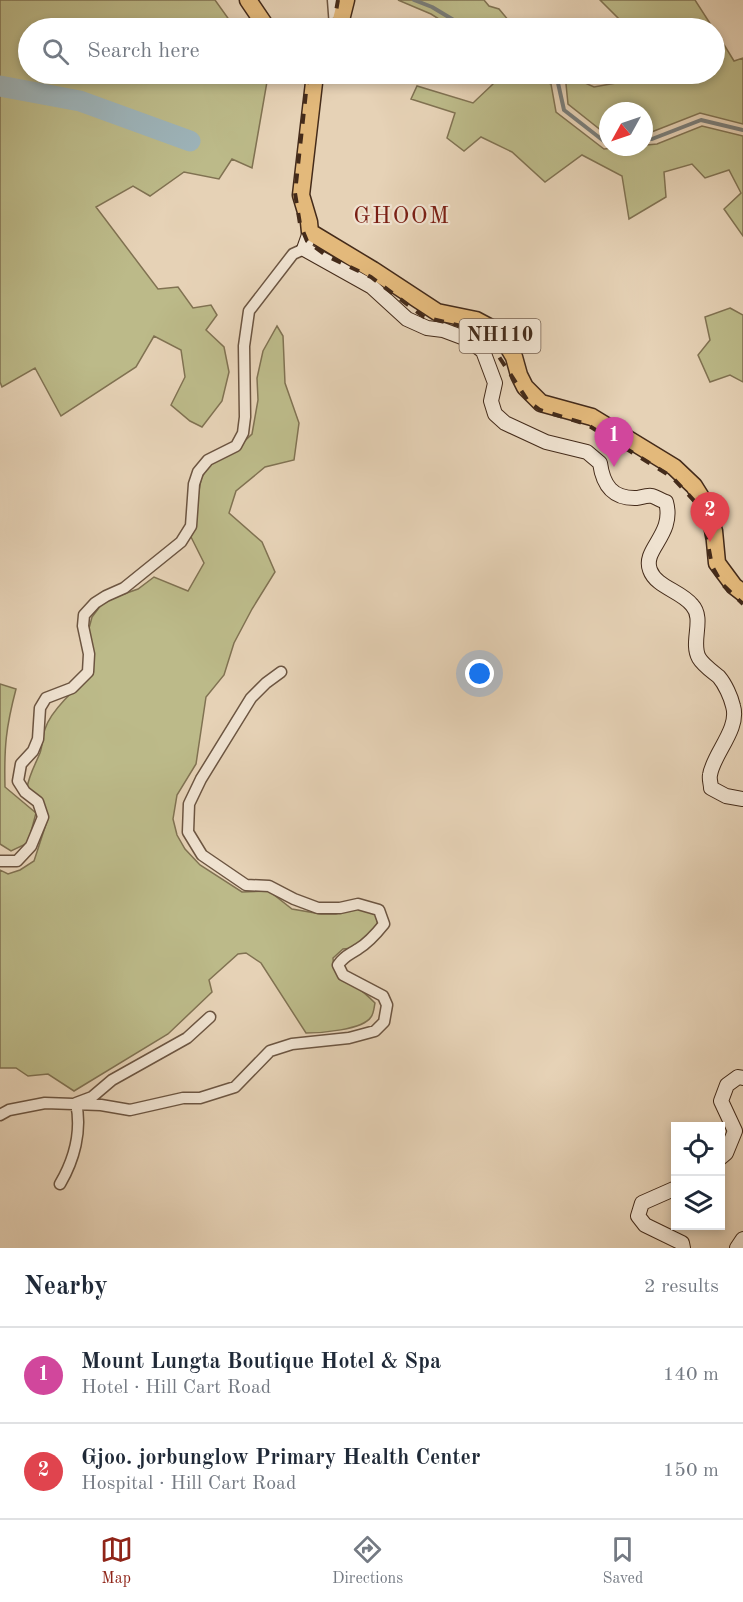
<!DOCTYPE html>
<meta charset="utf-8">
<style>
:root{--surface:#fff;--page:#f6f6f7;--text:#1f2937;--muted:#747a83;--line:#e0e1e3;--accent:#8f2418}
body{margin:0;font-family:"Old Standard TT",serif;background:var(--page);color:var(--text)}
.controls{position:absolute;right:18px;bottom:18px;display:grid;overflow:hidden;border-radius:0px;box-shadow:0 3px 9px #0003}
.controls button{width:54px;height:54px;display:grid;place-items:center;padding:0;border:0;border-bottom:2px solid var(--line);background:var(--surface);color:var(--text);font:30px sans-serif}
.compass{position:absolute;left:599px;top:102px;width:54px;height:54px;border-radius:50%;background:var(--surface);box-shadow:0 3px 9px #0003;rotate:230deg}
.you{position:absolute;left:480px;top:674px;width:21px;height:21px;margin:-15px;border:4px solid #fff;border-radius:50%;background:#1a73e8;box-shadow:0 0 0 9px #1a73e833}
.badge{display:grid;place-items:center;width:39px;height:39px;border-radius:50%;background:var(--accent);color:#fff;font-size:20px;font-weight:700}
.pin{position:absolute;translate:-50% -50px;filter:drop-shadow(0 2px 3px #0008)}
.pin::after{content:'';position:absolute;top:32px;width:21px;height:18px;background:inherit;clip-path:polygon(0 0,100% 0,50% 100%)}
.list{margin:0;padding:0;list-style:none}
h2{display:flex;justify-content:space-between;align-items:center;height:78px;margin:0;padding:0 24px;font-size:26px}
h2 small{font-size:20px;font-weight:400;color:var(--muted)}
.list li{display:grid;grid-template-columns:39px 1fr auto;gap:18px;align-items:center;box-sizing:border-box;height:96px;padding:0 24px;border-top:2px solid var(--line)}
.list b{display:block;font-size:22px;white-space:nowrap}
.list p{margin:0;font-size:20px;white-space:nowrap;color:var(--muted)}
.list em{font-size:20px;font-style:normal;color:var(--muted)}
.icon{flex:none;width:33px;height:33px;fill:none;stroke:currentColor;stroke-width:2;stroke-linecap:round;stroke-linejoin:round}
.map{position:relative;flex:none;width:743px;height:1248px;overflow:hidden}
.search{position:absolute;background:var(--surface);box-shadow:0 3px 9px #0003;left:18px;right:18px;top:18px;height:66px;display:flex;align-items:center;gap:15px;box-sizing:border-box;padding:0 21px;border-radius:33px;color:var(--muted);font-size:22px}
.sheet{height:270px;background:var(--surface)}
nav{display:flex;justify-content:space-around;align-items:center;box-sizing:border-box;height:84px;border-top:2px solid var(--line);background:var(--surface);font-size:16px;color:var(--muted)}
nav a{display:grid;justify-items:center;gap:3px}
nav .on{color:var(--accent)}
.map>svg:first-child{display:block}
.green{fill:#bcba89;stroke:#807252;stroke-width:1.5}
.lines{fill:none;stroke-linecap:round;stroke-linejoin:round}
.stream{stroke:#797d7a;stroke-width:4}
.river{stroke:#9db4ba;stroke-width:21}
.minor-casing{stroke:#6c5541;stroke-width:13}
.secondary-casing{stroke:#442b1a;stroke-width:16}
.primary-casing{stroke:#442b1a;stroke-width:19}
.trunk-casing{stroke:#442b1a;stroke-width:19}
.minor{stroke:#efe2d0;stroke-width:10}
.secondary{stroke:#efe2d0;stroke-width:14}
.primary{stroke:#e3b97b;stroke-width:16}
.trunk{stroke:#e3b97b;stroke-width:16}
.rail{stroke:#442b1a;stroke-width:4;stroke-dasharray:10 10;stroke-linecap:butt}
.labels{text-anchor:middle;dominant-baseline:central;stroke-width:4.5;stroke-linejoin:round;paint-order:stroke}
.shield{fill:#efe2d0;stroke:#776251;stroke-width:1.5}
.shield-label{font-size:20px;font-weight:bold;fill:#442b1a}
.quarter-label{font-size:24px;letter-spacing:1.5px;fill:#7a1f14;stroke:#efe2d0}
</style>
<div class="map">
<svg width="743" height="1248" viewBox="0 0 743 1248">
<rect width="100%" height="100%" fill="#e6d2b6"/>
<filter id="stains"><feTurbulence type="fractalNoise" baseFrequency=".00333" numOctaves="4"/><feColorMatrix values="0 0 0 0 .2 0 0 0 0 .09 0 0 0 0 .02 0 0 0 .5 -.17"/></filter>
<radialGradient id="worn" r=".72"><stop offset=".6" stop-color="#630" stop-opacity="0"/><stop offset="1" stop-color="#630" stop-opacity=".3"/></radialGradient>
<path class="green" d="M 0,0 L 215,0 L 235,28 L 28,28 L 28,74 L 266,74 L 268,76 L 252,168 L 232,159 L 219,179 L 184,172 L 150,196 L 133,186 L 96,207 L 158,289 L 178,287 L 193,308 L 211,305 L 217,315 L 206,330 L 224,347 L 229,372 L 222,401 L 202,427 L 190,421 L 171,405 L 185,377 L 181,350 L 154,336 L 136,367 L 61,416 L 35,368 L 2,387 L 0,382 L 0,94 L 79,109 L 188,145 L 197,143 L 192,136 L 80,97 L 0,83 Z
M 398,0 L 484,0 L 489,6 L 499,9 L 515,28 L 453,28 L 431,14 Z
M 600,0 L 695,0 L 713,28 L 625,28 L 624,24 Z
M 715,30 L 734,61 L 743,58 L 743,124 L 700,113 L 649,133 L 644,134 L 644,111 L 608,111 L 607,135 L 568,104 L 565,74 L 594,87 L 638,79 L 638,74 L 714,74 Z
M 491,74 L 533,74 L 533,77 L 551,84 L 556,112 L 604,149 L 657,144 L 702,126 L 743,136 L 743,236 L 724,209 L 741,193 L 729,170 L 705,178 L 692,164 L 664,172 L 666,197 L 629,219 L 622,176 L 582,155 L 545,182 L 512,152 L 481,137 L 464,151 L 447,138 L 455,113 L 411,99 L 417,86 L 473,103 L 493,84 Z
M 730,308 L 743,315 L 743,382 L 730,375 L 710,382 L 698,355 L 710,340 L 705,317 Z
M 277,326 L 283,336 L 285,383 L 299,423 L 294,460 L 265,467 L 236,491 L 229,513 L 262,542 L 275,572 L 252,609 L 234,643 L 224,675 L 206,697 L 196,764 L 177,795 L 173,819 L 177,835 L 185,849 L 200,865 L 242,892 L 269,891 L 292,909 L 321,914 L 336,914 L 357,907 L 375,912 L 378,925 L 354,948 L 343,949 L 333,958 C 334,978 341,978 356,987 C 363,991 369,997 375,1003 C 374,1007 374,1013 371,1017 C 363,1030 320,1033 306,1033 L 261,963 L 246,953 L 238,954 L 209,980 L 212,992 L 168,1034 L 74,1091 L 48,1074 L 28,1076 L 16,1068 L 0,1068 L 0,870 L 8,874 L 20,870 L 34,861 L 48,818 L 41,800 L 27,788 C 29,775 35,765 40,753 C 43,745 42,737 45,729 C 51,710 76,688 91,675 L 88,632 L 92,617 L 104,601 L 138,589 L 154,577 L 188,591 L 204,563 L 191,537 L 201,479 L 208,466 L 237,448 L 252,434 L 258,400 L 257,378 L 263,351 Z
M 0,684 L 16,689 C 6,727 4,747 5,787 L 36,813 L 28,843 L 11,851 L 0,844 Z"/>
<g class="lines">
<path class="stream" d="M 414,0 L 432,7 L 467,28
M 556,74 L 564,110 L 605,142 L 608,141
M 644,139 L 652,139 L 701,120 L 743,130"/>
<path class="river" d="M 0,86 L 80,101 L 190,141"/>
<defs>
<path id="minor" d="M 333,0 L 335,27
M 0,861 L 17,861 L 31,846 L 43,817 L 38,802 L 25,792 L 18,781 L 21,764 L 33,751 L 38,739 L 40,708 L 46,698 L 72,688 L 88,672 L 89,654 L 83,626 L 84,615 L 95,603 L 106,596 L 124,588 L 181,542 L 191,526 L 194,484 L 198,472 L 208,460 L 236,446 L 243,433 L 245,417 L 244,346 L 249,311 L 293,254 L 304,249
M 0,1115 L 9,1110 L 45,1103 L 101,1105 L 130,1110 L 183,1098 L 200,1098 L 235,1087 L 270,1051 L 292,1044 L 349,1038 L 375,1031 L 384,1022 L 387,1005 L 383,996 L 343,975 L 338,965 C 344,956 349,955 358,949 C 368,943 376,934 384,924 L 379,910 L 358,904 L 340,908 L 318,908 L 294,899 L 269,886 L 246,885 L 202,855 L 188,832 L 189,804 L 201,779 L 251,698 L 266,683 L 281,672
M 60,1184 C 74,1160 82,1131 76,1103 L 92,1097 L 112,1080 L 187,1038 L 210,1017"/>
<path id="secondary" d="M 310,232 L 304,249 L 372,287 L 407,319 L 427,328 L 443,330 L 467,339 L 483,351 L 495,383 L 491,401 L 495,414 L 505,423 L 546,442 L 587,452 L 600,463 C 603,485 612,499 637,498 C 642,497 648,495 652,496 C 656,497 662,501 666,502 C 675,535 642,549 650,570 C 656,587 681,591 692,605 C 705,619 690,642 699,658 C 703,665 713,672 719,677 C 725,684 731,697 733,706 C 740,729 713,754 710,775 C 709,779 711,784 711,788 L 726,796 L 743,799
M 720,1158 L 726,1153 L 735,1131 L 721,1101 L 727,1085 L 738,1077 L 743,1078
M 676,1188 L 642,1203 L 638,1216 L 645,1225 L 682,1243 L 683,1248
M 737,1248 L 743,1239"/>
<path id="primary" d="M 248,0 L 267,28"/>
<path id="trunk" d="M 339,28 L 346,0
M 315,74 L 301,195 L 309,222 L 310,232 L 373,270 L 437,312 L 476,320 L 491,328 L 504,340 L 514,357 L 519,375 L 525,387 L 541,403 L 592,417 L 674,467 L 694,486 L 704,502 L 714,531 L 717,563 L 734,586 L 743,593"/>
</defs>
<use href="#minor" class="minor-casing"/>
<use href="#secondary" class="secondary-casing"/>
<use href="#primary" class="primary-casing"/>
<use href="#trunk" class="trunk-casing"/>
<use href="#minor" class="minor"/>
<use href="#secondary" class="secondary"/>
<use href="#primary" class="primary"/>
<use href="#trunk" class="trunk"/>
<path class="rail" d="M 333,28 L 338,0
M 308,74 L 295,193 L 300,224 L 307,241 L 327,256 L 371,277 L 424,317 L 474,329 L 486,337 L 528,401 L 540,410 L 586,424 L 672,477 L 698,505 L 703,517 L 712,566 L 722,584 L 743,604"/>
</g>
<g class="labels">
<rect class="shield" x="459.5" y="319" width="81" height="34" rx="4.5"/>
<g class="shield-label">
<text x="500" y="336">NH110</text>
</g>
<g class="quarter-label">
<text x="402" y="217">GHOOM</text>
</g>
</g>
<rect width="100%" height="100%" filter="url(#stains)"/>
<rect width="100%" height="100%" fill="url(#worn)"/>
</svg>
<div class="controls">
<button><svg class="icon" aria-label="locate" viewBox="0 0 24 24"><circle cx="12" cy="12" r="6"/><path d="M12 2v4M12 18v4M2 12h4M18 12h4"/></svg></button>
<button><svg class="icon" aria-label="layers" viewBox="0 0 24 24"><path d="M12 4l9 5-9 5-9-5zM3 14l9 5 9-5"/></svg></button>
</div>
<svg class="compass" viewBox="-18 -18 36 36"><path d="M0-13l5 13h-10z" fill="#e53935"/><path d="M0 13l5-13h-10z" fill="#747a83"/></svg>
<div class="you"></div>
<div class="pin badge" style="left:614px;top:467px;background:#d1479c">1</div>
<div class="pin badge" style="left:710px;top:542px;background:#e0444e">2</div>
<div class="search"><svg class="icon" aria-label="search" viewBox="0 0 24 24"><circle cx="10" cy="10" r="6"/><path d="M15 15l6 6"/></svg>Search here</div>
</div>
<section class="sheet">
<h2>Nearby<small>2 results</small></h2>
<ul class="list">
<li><span class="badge" style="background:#d1479c">1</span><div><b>Mount Lungta Boutique Hotel &amp; Spa</b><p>Hotel · Hill Cart Road</p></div><em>140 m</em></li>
<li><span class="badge" style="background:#e0444e">2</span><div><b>Gjoo. jorbunglow Primary Health Center</b><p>Hospital · Hill Cart Road</p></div><em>150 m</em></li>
</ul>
</section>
<nav>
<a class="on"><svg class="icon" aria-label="map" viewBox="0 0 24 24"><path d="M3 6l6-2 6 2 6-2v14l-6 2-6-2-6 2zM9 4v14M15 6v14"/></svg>Map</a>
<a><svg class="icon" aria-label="directions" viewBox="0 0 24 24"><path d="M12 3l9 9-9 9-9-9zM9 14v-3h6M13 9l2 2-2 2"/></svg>Directions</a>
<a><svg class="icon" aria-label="saved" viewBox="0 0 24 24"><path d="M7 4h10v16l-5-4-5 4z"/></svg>Saved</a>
</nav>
